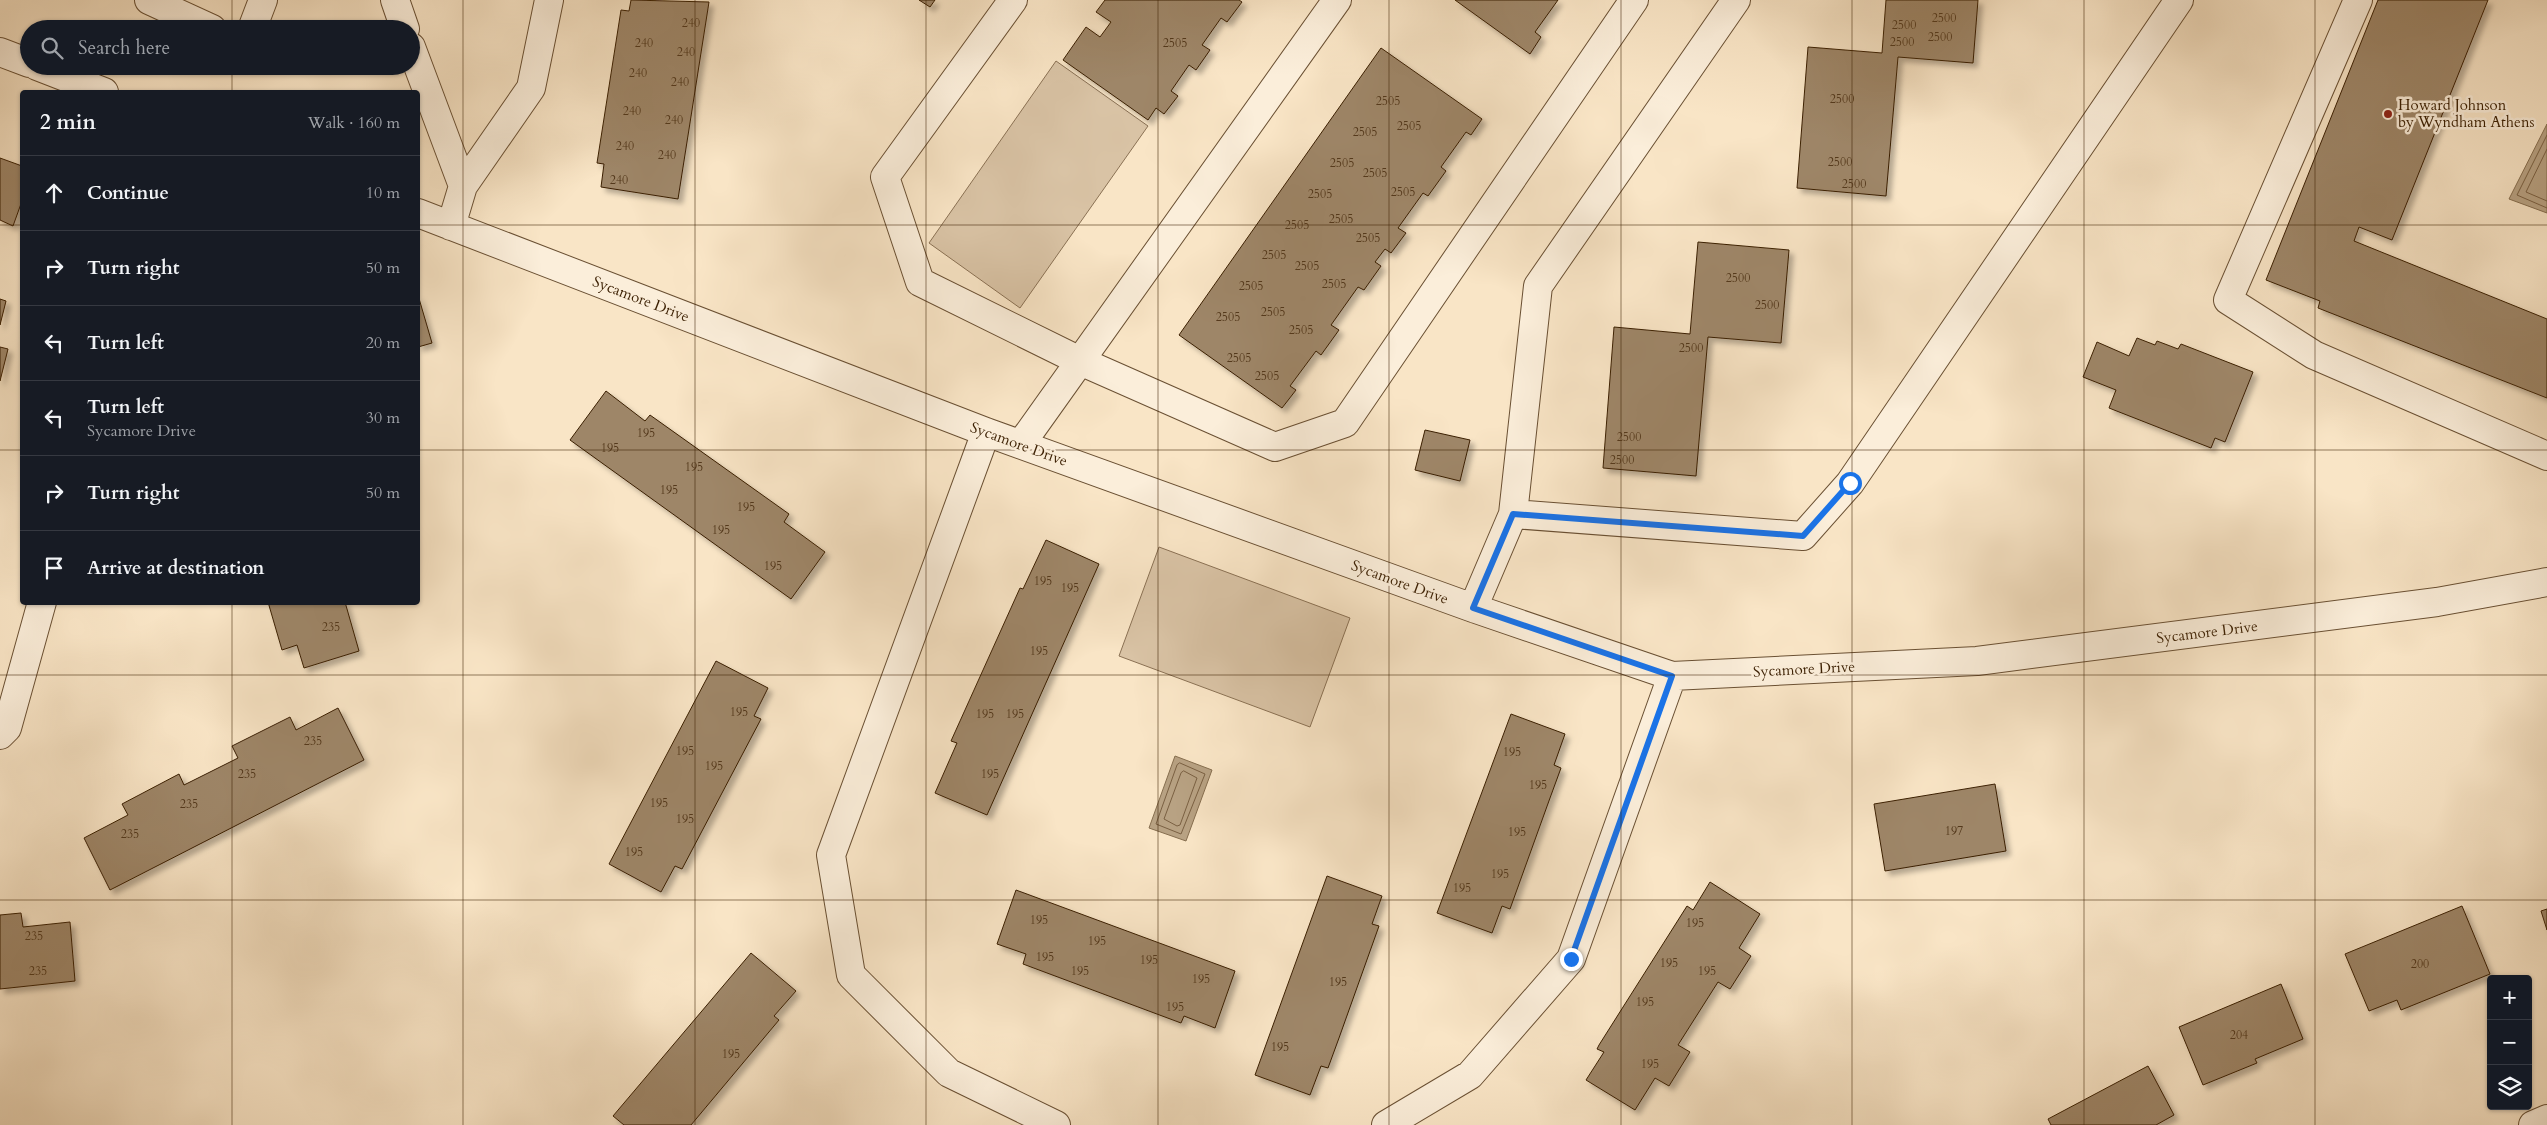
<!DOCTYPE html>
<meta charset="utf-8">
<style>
:root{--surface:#171b24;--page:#20242c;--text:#f1f3f6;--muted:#9ea1a6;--line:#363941}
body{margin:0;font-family:Cardo,serif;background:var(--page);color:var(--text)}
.controls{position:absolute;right:15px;bottom:15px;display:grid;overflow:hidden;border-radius:5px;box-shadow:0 1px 4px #0004}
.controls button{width:45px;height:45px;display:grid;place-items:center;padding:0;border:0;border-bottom:1px solid var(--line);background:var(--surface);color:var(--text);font:25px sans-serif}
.stop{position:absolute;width:15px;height:15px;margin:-11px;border:4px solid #1a73e8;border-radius:50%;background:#fff}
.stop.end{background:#1a73e8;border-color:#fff;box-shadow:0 1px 5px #0008}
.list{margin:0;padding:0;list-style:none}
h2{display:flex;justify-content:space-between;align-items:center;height:65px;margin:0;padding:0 20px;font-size:21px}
h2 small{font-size:16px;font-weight:400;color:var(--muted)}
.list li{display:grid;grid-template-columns:32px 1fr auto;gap:15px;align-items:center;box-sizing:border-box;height:75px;padding:0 20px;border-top:1px solid var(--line)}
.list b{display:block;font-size:19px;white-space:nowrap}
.list p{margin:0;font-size:16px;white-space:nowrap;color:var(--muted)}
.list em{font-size:16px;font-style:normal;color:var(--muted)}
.icon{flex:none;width:28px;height:28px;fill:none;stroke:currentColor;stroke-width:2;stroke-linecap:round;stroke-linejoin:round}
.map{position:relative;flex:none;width:2547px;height:1125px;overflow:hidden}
.search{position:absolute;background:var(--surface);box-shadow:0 1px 4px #0004;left:20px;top:20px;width:400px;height:55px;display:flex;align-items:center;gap:12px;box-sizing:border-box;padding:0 18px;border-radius:28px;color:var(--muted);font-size:19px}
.panel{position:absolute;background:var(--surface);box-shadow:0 1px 4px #0004;left:20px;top:90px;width:400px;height:515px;border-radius:5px}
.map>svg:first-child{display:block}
.green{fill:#d9c3a5;stroke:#8a7154}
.water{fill:#b8a283;stroke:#866e4f}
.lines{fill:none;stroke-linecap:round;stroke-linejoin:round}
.shore{stroke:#7a6042;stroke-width:1}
.building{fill:#9e8668;stroke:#3b1f02;filter:url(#shadow)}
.minor-casing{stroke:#6a5033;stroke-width:30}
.minor{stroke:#fbeeda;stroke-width:28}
.route{stroke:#1a73e8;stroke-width:6}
.grid{fill:none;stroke:#3b1f02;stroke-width:1;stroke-opacity:0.55}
.poi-dot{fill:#8f2418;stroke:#fbeeda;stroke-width:2}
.labels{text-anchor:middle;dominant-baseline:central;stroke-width:5;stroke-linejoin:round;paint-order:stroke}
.number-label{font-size:12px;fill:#54391c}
.poi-label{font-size:15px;fill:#3b1f02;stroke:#fbeeda;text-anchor:start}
.street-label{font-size:15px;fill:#3b1f02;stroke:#fbeeda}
</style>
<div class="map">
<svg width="2547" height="1125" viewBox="0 0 2547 1125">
<defs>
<filter id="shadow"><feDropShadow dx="4.5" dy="4.5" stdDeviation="2.5" flood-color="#0004"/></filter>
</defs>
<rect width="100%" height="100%" fill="#f9e5c6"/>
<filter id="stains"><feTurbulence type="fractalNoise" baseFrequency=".004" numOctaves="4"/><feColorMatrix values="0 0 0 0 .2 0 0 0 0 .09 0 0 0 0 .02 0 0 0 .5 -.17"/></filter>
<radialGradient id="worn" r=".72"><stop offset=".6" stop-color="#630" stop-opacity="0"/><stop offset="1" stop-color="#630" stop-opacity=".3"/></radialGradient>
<path class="green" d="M 1056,61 L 1148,126 L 1020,308 L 929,243 Z
M 1159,547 L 1350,618 L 1310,727 L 1119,656 Z"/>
<path class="water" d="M 2547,124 L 2547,213 L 2509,199 Z
M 1175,756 L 1212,770 L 1186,841 L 1149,828 Z"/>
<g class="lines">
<path class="shore" d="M 2547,135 L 2517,195 L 2547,208
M 2547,149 L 2526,192 L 2547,201
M 1180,763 L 1205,774 L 1181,834 L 1156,824 L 1177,765 Z
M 1184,771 L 1197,778 L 1180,825 L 1177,826 L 1164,819 L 1181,773 Z"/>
</g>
<path class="building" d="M 631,0 L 709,2 L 678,199 L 601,187 L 604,164 L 597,163 L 621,10 L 629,11 Z
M 919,0 L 935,0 L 930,7 Z
M 1105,0 L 1239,0 L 1242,2 L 1227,22 L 1221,18 L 1202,45 L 1210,50 L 1196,70 L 1189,65 L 1171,91 L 1178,96 L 1164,114 L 1156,108 L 1148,120 L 1063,60 L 1086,27 L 1100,37 L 1111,22 L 1096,12 Z
M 1455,0 L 1558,0 L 1535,32 L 1541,37 L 1530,54 Z
M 1886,0 L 1978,0 L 1973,63 L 1898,57 L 1886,196 L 1797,188 L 1808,47 L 1882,53 Z
M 2378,0 L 2488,0 L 2392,240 L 2359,227 L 2354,241 L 2547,319 L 2547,398 L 2318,308 L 2320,301 L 2266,280 Z
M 1381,48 L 1482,119 L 1471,135 L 1466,132 L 1441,167 L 1446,171 L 1428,196 L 1423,193 L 1398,228 L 1406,233 L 1391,253 L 1385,249 L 1375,262 L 1381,266 L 1364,290 L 1358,287 L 1331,325 L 1339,330 L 1321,355 L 1316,351 L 1290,386 L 1296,390 L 1282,408 L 1179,335 Z
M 0,158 L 22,166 L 22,201 L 13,226 L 0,220 Z
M 1698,242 L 1789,250 L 1781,343 L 1708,337 L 1696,476 L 1603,468 L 1614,327 L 1690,334 Z
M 418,295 L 432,343 L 418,347 Z
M 0,299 L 6,301 L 0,325 Z
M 2137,338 L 2155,345 L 2157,341 L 2178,349 L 2181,344 L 2253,372 L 2225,442 L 2215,438 L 2211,448 L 2109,408 L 2116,390 L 2083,377 L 2097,342 L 2129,356 Z
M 0,347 L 8,349 L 0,381 Z
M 606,391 L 645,421 L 650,415 L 789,514 L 784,522 L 825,552 L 791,599 L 570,440 Z
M 1425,430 L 1470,440 L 1460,481 L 1415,470 Z
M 1046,540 L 1099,564 L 987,815 L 935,793 L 957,743 L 951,741 L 1020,588 L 1023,589 Z
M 268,602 L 345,602 L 359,651 L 304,668 L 297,645 L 282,650 Z
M 716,661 L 768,688 L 754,716 L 761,719 L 682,869 L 675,866 L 661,892 L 609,864 Z
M 338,708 L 364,760 L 110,890 L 84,838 L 128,815 L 122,804 L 179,774 L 184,785 L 238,758 L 232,746 L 290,717 L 296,730 Z
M 1511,714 L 1565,734 L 1554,765 L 1561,768 L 1550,798 L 1510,909 L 1502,906 L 1492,933 L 1437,913 Z
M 1995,784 L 2006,851 L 1885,871 L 1874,804 Z
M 1327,876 L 1382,896 L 1372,924 L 1379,926 L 1339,1038 L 1328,1068 L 1321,1066 L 1310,1095 L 1255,1075 Z
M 1710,882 L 1760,914 L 1739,948 L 1751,956 L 1730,989 L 1718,982 L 1678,1045 L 1690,1052 L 1669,1086 L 1655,1078 L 1635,1110 L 1586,1080 L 1604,1052 L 1597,1049 L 1599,1045 L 1687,906 L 1693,910 Z
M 1016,890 L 1235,971 L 1215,1028 L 1184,1016 L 1181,1023 L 1023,964 L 1026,954 L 997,944 Z
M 2462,906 L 2490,974 L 2401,1010 L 2397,1000 L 2369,1011 L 2345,954 Z
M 2547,909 L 2547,930 L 2541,911 Z
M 21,913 L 23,927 L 70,922 L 75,981 L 0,989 L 0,915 Z
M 751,953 L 796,991 L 774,1016 L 779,1020 L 691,1125 L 624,1125 L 613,1116 Z
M 2281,984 L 2303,1039 L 2255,1059 L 2257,1063 L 2203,1085 L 2179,1027 Z
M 2148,1066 L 2174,1115 L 2156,1125 L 2051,1125 L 2048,1119 Z"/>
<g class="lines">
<defs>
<path id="minor" d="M 149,0 L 212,29
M 395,0 L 405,29
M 1013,0 L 885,177 L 920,282 L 1080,361 L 1275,447 L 1345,423 L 1634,0
M 2358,0 L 2228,300 L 2314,355 L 2547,456
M 252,29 L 263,0
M 411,47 L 463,186
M 0,52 L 29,63
M 37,66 L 104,92
M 418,213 L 986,432 L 1473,608 L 1672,676 L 1977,661 L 2437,602 L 2547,582
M 451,226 L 463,186 L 531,88 L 549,0
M 986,432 L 831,855 L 851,975 L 949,1073 L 1056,1125
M 1021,444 L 1337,0
M 1513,514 L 1803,536 L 1850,483 L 2179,0
M 1473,608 L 1513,514 L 1538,286 L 1736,0
M 0,735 L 7,728 L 42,602
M 1386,1125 L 1470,1075 L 1571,959 L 1672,676
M 2533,1125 L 2547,1119"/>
</defs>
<use href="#minor" class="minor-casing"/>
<use href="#minor" class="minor"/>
</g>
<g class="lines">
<path class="route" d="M 1571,959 L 1672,676 L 1473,608 L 1513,514 L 1803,536 L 1850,483"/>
</g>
<path class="grid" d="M 232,0 L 232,29M 463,0 L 463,1125M 695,0 L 695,1125M 926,0 L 926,1125M 1158,0 L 1158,1125M 1389,0 L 1389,1125M 1621,0 L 1621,1125M 1852,0 L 1852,1125M 2084,0 L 2084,1125M 2315,0 L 2315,1125M 232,66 L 232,92M 0,225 L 22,225M 418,225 L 2547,225M 0,450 L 22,450M 418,450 L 2547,450M 232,602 L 232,1125M 0,675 L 2547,675M 0,900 L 2547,900"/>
<circle class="poi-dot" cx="2388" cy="114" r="5"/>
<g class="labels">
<g class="number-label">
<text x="1944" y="18">2500</text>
<text x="691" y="23">240</text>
<text x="1904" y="25">2500</text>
<text x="1940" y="37">2500</text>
<text x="1902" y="42">2500</text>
<text x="644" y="43">240</text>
<text x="1175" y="43">2505</text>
<text x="686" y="52">240</text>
<text x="638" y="73">240</text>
<text x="680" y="82">240</text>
<text x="1842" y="99">2500</text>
<text x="1388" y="101">2505</text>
<text x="632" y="111">240</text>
<text x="674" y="120">240</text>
<text x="1409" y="126">2505</text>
<text x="1365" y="132">2505</text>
<text x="625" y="146">240</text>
<text x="667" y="155">240</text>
<text x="1840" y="162">2500</text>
<text x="1342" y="163">2505</text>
<text x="1375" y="173">2505</text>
<text x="619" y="180">240</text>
<text x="1854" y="184">2500</text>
<text x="1403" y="192">2505</text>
<text x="1320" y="194">2505</text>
<text x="1341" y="219">2505</text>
<text x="1297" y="225">2505</text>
<text x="1368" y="238">2505</text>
<text x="1274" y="255">2505</text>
<text x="1307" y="266">2505</text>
<text x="1738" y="278">2500</text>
<text x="1334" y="284">2505</text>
<text x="1251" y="286">2505</text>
<text x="1767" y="305">2500</text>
<text x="1273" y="312">2505</text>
<text x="1228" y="317">2505</text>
<text x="1301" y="330">2505</text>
<text x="1691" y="348">2500</text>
<text x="1239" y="358">2505</text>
<text x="1267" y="376">2505</text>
<text x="646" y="433">195</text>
<text x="1629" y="437">2500</text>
<text x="610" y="448">195</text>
<text x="1622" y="460">2500</text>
<text x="694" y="467">195</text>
<text x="669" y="490">195</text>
<text x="746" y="507">195</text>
<text x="721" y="530">195</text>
<text x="773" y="566">195</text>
<text x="1043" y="581">195</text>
<text x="1070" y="588">195</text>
<text x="331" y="627">235</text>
<text x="1039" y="651">195</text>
<text x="739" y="712">195</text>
<text x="985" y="714">195</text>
<text x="1015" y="714">195</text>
<text x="313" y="741">235</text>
<text x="685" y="751">195</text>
<text x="1512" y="752">195</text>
<text x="714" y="766">195</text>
<text x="247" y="774">235</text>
<text x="990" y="774">195</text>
<text x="1538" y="785">195</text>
<text x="659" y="803">195</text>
<text x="189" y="804">235</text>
<text x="685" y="819">195</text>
<text x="1954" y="831">197</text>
<text x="1517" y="832">195</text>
<text x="130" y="834">235</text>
<text x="634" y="852">195</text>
<text x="1500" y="874">195</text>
<text x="1462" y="888">195</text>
<text x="1039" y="920">195</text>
<text x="1695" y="923">195</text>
<text x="34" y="936">235</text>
<text x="1097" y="941">195</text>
<text x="1045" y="957">195</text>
<text x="1149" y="960">195</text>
<text x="1669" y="963">195</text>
<text x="2420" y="964">200</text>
<text x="38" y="971">235</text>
<text x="1080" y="971">195</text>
<text x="1707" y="971">195</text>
<text x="1201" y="979">195</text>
<text x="1338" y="982">195</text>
<text x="1645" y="1002">195</text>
<text x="1175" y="1007">195</text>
<text x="2239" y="1035">204</text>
<text x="1280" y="1047">195</text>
<text x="731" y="1054">195</text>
<text x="1650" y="1064">195</text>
</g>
<g class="poi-label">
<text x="2398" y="105">Howard Johnson<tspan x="2398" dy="17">by Wyndham Athens</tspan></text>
</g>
<g class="street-label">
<text transform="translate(641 299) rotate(21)">Sycamore Drive</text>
<text transform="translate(1019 444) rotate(20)">Sycamore Drive</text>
<text transform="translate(1400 582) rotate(20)">Sycamore Drive</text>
<text transform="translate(2207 632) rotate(-7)">Sycamore Drive</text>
<text transform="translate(1804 669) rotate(-3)">Sycamore Drive</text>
</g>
</g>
<rect width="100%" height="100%" filter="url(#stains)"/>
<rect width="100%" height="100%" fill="url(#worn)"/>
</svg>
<div class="controls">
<button>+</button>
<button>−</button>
<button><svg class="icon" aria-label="layers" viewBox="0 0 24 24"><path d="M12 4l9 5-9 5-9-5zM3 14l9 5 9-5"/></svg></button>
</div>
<div class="stop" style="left:1850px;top:483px"></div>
<div class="stop end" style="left:1571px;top:959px"></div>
<div class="search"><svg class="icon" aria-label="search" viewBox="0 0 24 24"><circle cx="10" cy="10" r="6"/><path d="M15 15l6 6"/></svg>Search here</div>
<section class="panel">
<h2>2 min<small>Walk · 160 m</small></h2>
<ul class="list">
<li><svg class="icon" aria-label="ahead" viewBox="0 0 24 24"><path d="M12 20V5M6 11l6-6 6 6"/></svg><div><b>Continue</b></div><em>10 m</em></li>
<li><svg class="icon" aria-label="right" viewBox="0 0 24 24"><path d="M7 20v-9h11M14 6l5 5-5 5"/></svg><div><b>Turn right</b></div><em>50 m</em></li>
<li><svg class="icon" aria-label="left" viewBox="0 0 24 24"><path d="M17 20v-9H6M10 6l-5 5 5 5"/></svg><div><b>Turn left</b></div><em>20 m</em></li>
<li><svg class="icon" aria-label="left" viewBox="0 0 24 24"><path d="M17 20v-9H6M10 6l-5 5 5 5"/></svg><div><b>Turn left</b><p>Sycamore Drive</p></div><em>30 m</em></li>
<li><svg class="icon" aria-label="right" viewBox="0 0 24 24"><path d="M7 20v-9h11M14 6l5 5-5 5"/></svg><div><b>Turn right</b></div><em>50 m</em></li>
<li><svg class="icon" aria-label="arrive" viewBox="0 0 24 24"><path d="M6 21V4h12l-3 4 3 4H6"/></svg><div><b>Arrive at destination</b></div></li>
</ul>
</section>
</div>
